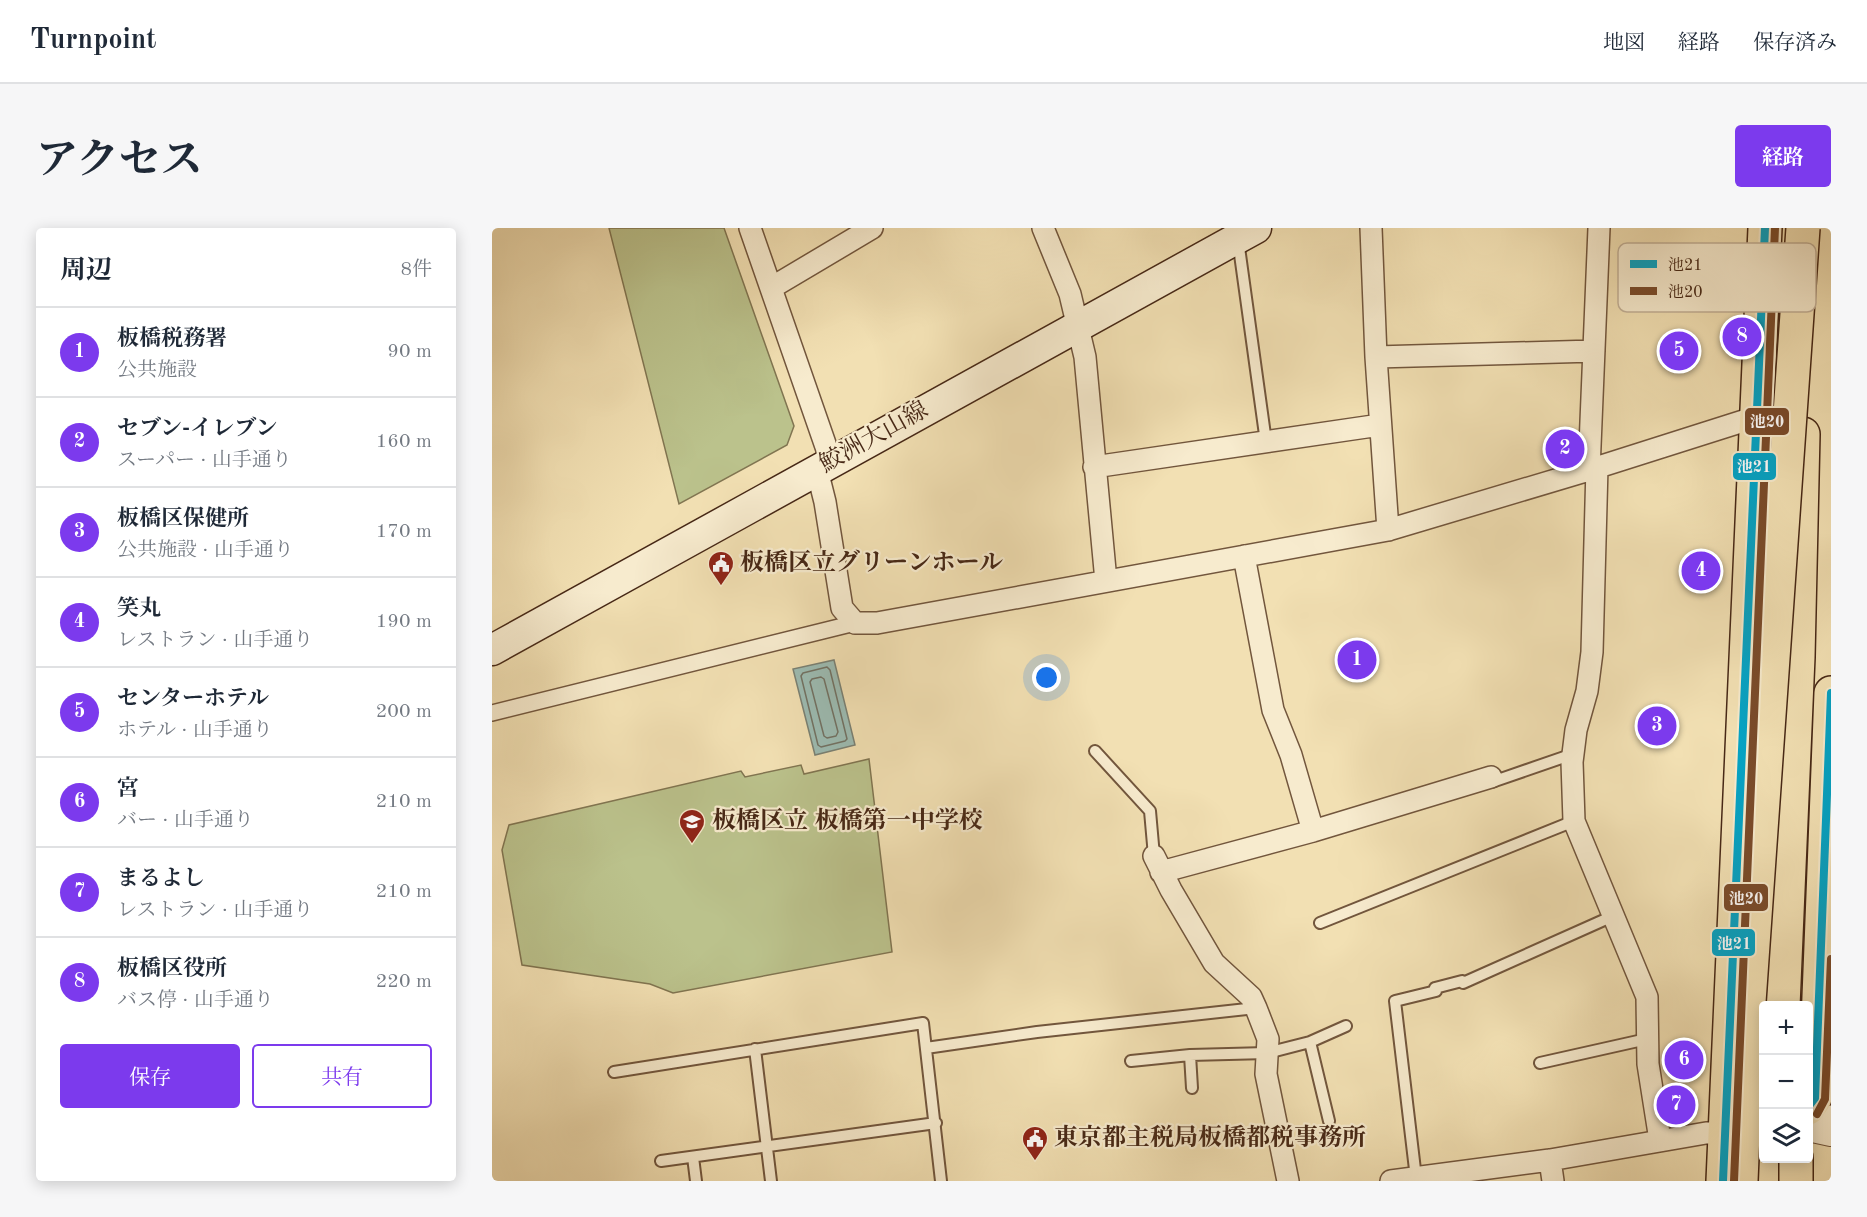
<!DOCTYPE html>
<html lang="ja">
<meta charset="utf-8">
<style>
:root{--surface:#fff;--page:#f6f6f7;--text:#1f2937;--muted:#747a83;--line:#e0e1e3;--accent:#7c3aed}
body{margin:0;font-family:"Old Standard TT","Noto Serif JP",serif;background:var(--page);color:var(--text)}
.controls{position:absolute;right:18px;bottom:18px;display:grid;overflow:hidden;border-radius:6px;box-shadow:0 3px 15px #0003}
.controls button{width:54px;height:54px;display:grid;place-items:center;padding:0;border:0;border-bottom:2px solid var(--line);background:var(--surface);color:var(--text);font:30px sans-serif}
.you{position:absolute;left:555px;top:450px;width:21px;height:21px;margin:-15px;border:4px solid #fff;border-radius:50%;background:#1a73e8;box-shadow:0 0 0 9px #1a73e833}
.badge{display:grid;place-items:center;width:39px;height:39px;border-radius:50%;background:var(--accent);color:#fff;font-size:20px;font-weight:700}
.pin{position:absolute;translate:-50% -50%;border:3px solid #fff;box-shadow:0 2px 6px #0006}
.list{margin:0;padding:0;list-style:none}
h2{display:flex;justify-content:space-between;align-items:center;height:78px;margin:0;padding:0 24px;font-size:26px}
h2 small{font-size:20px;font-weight:400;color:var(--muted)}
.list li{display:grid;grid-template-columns:39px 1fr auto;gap:18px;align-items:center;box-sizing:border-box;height:90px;padding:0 24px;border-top:2px solid var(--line)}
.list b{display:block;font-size:22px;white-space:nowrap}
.list p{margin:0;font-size:20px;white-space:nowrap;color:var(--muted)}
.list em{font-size:20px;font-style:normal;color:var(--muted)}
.actions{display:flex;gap:12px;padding:18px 24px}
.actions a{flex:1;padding:14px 0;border:2px solid var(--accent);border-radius:6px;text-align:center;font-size:21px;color:var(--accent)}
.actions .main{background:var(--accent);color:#fff}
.icon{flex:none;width:33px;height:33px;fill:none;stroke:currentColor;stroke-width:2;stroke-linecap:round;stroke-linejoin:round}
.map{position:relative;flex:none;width:1339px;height:953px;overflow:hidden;border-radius:6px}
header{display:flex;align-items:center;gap:36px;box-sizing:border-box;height:84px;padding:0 30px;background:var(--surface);border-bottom:2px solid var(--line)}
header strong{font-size:28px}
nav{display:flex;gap:33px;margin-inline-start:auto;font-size:21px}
.intro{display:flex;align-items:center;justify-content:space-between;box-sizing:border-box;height:144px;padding:0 36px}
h1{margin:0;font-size:42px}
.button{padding:15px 27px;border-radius:6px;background:var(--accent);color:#fff;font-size:21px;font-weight:700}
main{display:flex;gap:36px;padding:0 36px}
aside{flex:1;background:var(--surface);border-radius:6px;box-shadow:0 3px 15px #0003}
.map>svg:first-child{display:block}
.green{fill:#bbc28c;stroke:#817551;stroke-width:1.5}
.water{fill:#9cbcb3;stroke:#7a8174;stroke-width:1.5}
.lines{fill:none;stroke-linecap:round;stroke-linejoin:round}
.shore{stroke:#727264;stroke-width:1.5}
.service-casing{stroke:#72563d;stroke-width:14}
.pedestrian-casing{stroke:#72563d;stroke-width:18}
.minor-casing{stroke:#72563d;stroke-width:24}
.tertiary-casing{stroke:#72563d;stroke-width:28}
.secondary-casing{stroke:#472816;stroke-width:33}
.primary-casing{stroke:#472816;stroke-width:36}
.trunk-casing{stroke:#472816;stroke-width:36}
.service{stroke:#f7ebce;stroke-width:10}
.pedestrian{stroke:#f7ebce;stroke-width:15}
.minor{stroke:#f7ebce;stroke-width:21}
.tertiary{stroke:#f7ebce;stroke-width:26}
.secondary{stroke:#f7ebce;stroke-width:30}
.primary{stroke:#f2e0b3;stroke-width:33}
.trunk{stroke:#f2e0b3;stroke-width:33}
.motorway-bridge-casing{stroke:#472816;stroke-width:36;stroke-linecap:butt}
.motorway-bridge{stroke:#f2e0b3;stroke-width:33}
.bus-1-casing{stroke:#f7ebce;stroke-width:12}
.bus-2-casing{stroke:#f7ebce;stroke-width:12}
.bus-1{stroke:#04a3c5;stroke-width:8}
.bus-2{stroke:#7a4b2a;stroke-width:8}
.labels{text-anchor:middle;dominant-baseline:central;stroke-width:4.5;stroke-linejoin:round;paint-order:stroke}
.street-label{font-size:24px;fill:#472816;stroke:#f7ebce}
.poi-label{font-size:24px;font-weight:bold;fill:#472816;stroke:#f7ebce;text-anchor:start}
.key{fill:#f7ebce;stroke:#c2b097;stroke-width:1.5}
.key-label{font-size:16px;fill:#472816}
.line-badge{stroke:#f7ebce;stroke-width:2}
.badge-label{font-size:16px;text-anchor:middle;font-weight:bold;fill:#fff}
</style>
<header>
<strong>Turnpoint</strong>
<nav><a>地図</a><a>経路</a><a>保存済み</a></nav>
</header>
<div class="intro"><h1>アクセス</h1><a class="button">経路</a></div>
<main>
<aside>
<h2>周辺<small>8件</small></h2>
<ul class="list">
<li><span class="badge">1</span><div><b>板橋税務署</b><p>公共施設</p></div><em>90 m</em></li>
<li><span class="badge">2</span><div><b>セブン-イレブン</b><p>スーパー · 山手通り</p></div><em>160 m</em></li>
<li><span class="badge">3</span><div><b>板橋区保健所</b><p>公共施設 · 山手通り</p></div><em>170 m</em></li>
<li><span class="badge">4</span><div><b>笑丸</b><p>レストラン · 山手通り</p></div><em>190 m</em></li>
<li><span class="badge">5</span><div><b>センターホテル</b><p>ホテル · 山手通り</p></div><em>200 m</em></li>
<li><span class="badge">6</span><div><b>宮</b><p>バー · 山手通り</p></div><em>210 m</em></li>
<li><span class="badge">7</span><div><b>まるよし</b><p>レストラン · 山手通り</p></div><em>210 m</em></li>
<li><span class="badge">8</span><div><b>板橋区役所</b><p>バス停 · 山手通り</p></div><em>220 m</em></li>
</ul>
<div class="actions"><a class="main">保存</a><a>共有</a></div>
</aside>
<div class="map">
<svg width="1339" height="953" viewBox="0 0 1339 953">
<rect width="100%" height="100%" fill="#f2e0b3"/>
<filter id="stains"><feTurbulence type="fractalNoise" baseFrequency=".00333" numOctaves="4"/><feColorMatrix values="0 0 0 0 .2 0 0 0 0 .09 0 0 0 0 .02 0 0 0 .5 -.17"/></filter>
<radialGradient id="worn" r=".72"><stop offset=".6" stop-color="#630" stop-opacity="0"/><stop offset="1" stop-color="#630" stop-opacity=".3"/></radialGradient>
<path class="green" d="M 117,0 L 232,0 L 302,198 L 295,217 L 187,276 Z
M 377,531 L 400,724 L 181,765 L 158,756 L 30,737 L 10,622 L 17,597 L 249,543 L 253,549 L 309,537 L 312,546 Z"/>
<path class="water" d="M 342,432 L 363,517 L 323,527 L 301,441 Z"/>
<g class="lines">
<path class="shore" d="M 335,439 L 338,442 L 355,511 L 353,513 L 329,519 L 326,517 L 309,448 L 311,445 Z
M 329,449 L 332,451 L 346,504 L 344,508 L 335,510 L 332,508 L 318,454 L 320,451 Z"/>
<defs>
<path id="service" d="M 746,12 L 774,214
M 603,523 L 658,583 L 662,628
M 1000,552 L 1000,554 L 1081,526
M 828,695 L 1082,593
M 818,814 L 837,893
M 434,820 L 545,804 L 764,780
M 263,821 L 279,953
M 698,827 L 775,825 L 818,814 L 854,798
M 639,833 L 698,827 L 700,860
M 1048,835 L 1155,811
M 122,844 L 431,795 L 449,953
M 201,929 L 204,953
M 169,933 L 444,895
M 924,950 L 903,773 L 944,763 L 943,760 L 970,753 L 971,755 L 1121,688"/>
<path id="pedestrian" d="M 0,485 L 363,395"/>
<path id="minor" d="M 258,0 L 339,233
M 551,0 L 578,66 L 593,129 L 614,353
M 879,0 L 884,129 L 896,302
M 279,60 L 380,0
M 884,129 L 1102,123
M 602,239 L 888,197
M 1105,239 L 1100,424 L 1095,463 L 1084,502 L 1080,534 L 1082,593 L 1155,769 L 1156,836 L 1168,912
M 325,242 L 333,274 L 350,380 L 363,395 L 385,395 L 896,302 L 1097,242 L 1264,189
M 1097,242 L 1107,0
M 752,328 L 781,482 L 799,527 L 821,603
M 662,628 L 679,662 L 722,735 L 759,769 L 764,780 L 776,811 L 774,846 L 796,953
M 669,644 L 821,603 L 999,549
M 1316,895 L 1339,888
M 1058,932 L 1061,953
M 899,953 L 1058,932 L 1214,905 L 1232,905"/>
<path id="tertiary" d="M 1316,900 L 1339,905
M 1232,905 L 1272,901"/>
<path id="secondary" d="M 0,422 L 764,0"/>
<path id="primary" d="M 1316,880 L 1323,870 L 1339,465
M 1231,953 L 1273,0
M 1304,953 L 1304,930"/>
<path id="trunk" d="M 1291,778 L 1306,429 L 1311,206"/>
</defs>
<use href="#service" class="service-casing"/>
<use href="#pedestrian" class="pedestrian-casing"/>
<use href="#minor" class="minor-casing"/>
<use href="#tertiary" class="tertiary-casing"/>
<use href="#secondary" class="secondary-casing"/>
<use href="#primary" class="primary-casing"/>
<use href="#trunk" class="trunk-casing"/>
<use href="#service" class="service"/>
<use href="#pedestrian" class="pedestrian"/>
<use href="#minor" class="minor"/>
<use href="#tertiary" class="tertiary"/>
<use href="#secondary" class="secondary"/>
<use href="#primary" class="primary"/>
<use href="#trunk" class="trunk"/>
<defs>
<path id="motorway-bridge" d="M 1249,953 L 1256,788 L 1311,0"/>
</defs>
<use href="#motorway-bridge" class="motorway-bridge-casing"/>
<use href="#motorway-bridge" class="motorway-bridge"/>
<defs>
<path id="bus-1" d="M 1316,879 L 1323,870 L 1339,465
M 1231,953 L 1273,0"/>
<path id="bus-2" d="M 1325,886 L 1333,871 L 1339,731
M 1242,953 L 1283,0"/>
</defs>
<use href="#bus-1" class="bus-1-casing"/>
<use href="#bus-2" class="bus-2-casing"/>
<use href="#bus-1" class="bus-1"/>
<use href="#bus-2" class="bus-2"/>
</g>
<defs>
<symbol id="civic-pin" viewBox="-11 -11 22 30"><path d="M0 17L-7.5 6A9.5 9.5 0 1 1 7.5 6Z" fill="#8f2418" stroke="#f7ebce"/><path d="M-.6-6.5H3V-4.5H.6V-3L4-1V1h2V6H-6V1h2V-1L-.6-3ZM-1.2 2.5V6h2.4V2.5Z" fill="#fff"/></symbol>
<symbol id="school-pin" viewBox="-11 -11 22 30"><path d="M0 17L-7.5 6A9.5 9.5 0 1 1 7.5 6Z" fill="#8f2418" stroke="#f7ebce"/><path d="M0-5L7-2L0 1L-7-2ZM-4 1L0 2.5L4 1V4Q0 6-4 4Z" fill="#fff"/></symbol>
</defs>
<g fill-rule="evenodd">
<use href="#civic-pin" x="214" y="321" width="30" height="40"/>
<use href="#school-pin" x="185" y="579" width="30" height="40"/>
<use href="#civic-pin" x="528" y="896" width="30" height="40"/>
</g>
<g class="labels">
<g class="street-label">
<text transform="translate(382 210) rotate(-29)">鮫洲大山線</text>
</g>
<g class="poi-label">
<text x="248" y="336">板橋区立グリーンホール</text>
<text x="220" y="594">板橋区立 板橋第一中学校</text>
<text x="562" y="911">東京都主税局板橋都税事務所</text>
</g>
</g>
<rect x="1126" y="15" width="198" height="69" rx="9" class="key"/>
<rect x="1138" y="32" width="27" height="8" fill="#04a3c5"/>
<rect x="1138" y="59" width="27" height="8" fill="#7a4b2a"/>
<g class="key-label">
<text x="1176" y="42">池21</text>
<text x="1176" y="69">池20</text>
</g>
<g class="line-badge">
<rect x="1252" y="179" width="46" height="29" rx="6" fill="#7a4b2a"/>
<rect x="1240" y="224" width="45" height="29" rx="6" fill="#04a3c5"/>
<rect x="1231" y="655" width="46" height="29" rx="6" fill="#7a4b2a"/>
<rect x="1219" y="700" width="45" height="29" rx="6" fill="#04a3c5"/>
</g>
<g class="badge-label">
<text x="1275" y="199">池20</text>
<text x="1262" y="244">池21</text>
<text x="1254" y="676">池20</text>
<text x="1242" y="721">池21</text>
</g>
<rect width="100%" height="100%" filter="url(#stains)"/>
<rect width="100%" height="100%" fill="url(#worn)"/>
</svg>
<div class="controls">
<button>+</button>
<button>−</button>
<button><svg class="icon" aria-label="layers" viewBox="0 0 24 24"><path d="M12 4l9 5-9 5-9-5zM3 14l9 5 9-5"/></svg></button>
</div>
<div class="you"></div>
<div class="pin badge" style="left:865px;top:432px">1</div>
<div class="pin badge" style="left:1073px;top:221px">2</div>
<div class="pin badge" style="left:1165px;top:498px">3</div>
<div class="pin badge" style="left:1209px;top:343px">4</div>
<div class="pin badge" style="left:1187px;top:123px">5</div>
<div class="pin badge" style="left:1192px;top:832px">6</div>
<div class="pin badge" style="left:1184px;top:877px">7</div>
<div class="pin badge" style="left:1250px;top:109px">8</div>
</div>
</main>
